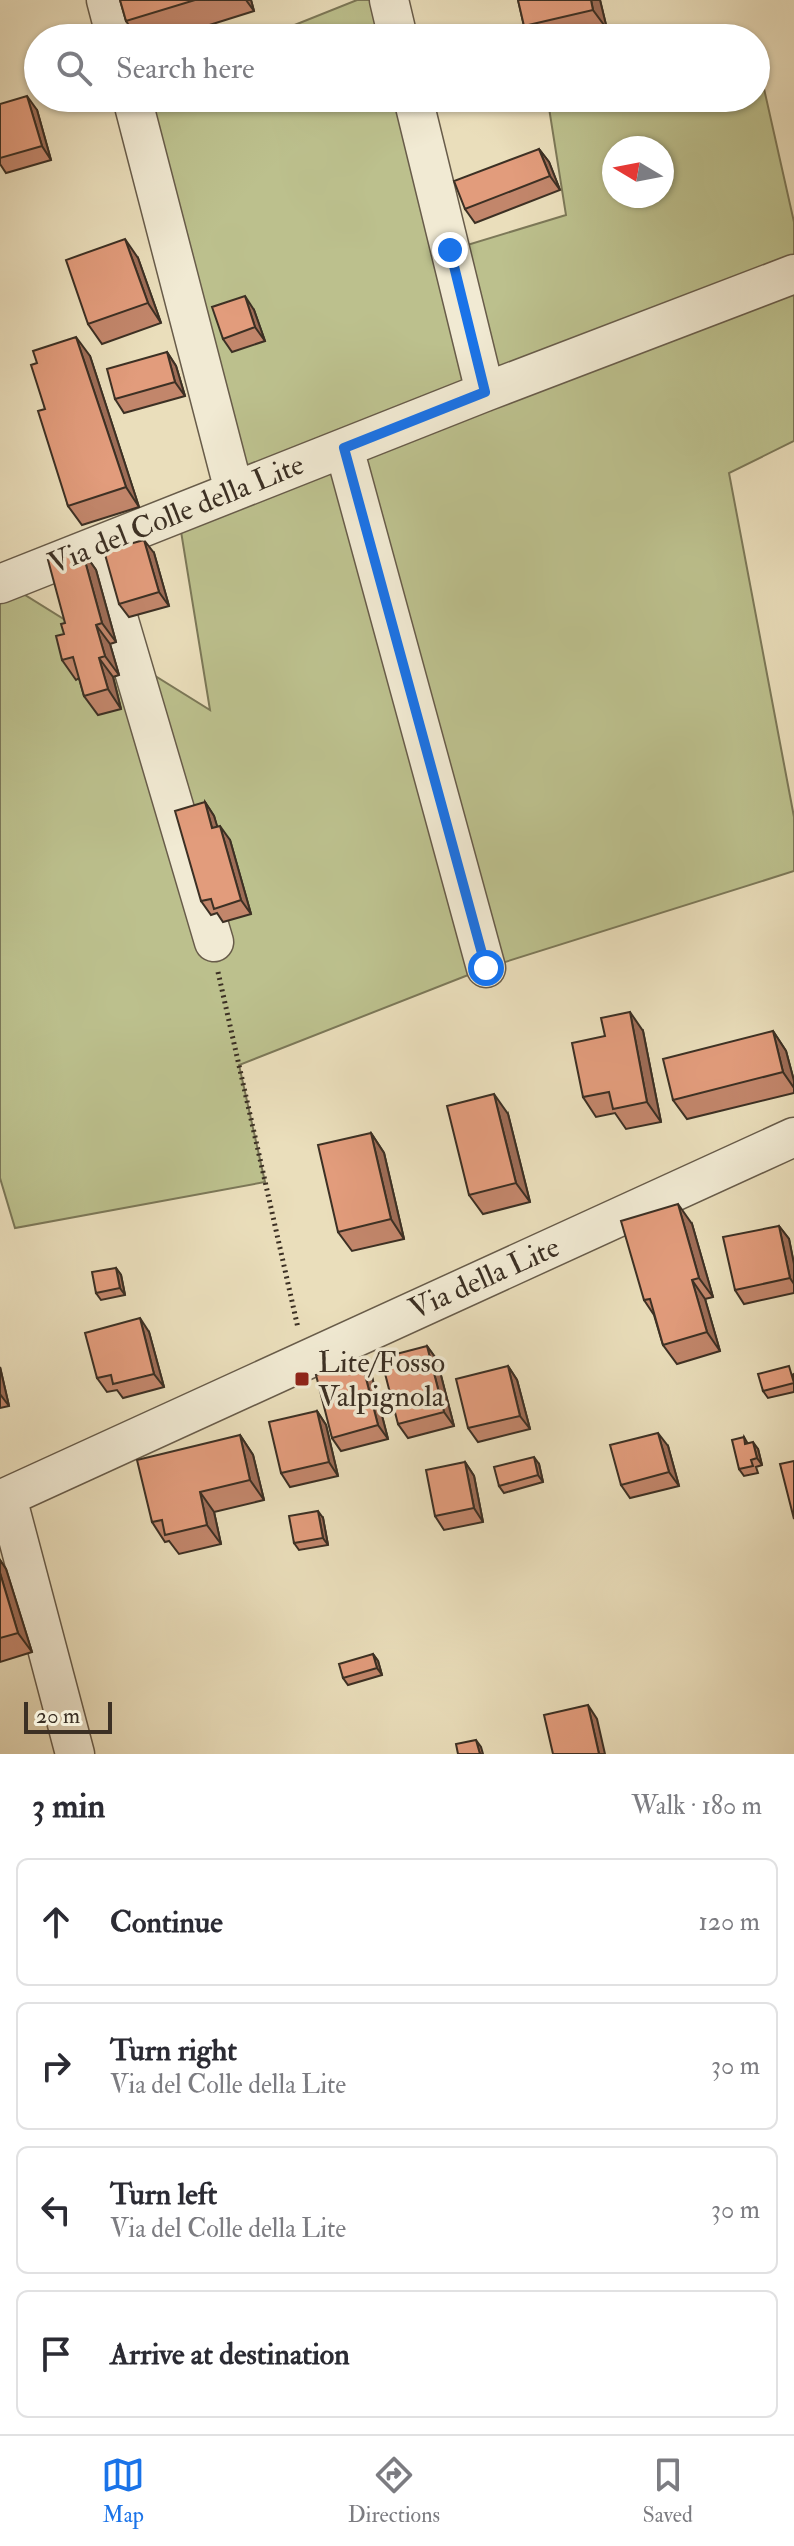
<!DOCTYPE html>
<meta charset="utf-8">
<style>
:root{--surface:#fff;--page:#f7f7f7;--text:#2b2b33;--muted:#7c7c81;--line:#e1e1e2;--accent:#1a73e8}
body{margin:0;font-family:"IM FELL Double Pica",serif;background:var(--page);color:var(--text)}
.compass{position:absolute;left:602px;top:136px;width:72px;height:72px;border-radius:50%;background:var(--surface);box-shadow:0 2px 6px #0004;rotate:280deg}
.scale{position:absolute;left:24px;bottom:20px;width:88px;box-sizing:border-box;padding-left:8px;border:4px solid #3c3024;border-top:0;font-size:22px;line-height:28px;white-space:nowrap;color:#3c3024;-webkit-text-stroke:6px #f1ead3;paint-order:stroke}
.stop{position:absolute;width:24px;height:24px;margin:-18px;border:6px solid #1a73e8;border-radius:50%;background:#fff}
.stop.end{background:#1a73e8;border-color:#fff;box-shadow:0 2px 8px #0008}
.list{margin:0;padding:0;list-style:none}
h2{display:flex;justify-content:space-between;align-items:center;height:104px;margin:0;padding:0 32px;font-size:34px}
h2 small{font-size:26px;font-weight:400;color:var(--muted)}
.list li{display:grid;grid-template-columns:52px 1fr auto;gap:24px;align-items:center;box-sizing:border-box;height:128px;margin:0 16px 16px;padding:0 16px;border:2px solid var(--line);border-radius:12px}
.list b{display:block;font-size:30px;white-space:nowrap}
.list p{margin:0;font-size:26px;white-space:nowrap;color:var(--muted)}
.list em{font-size:26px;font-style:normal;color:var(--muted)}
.icon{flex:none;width:44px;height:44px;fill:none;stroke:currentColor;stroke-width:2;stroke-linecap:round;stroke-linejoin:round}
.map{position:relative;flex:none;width:794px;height:1754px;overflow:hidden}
.search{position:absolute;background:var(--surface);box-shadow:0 2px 6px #0004;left:24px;right:24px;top:24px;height:88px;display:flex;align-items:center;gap:20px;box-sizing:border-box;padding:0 28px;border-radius:44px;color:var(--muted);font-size:30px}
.sheet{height:680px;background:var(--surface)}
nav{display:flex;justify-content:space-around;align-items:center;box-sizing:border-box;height:112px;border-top:2px solid var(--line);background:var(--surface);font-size:22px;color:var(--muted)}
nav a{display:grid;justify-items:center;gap:4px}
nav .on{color:var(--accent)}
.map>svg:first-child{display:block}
.green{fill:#bcc08d;stroke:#7c7858;stroke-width:2;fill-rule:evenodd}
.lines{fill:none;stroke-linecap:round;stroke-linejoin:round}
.minor-casing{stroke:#685c4a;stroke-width:41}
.path{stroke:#3c3024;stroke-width:5;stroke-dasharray:2 4;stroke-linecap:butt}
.minor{stroke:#f1ead3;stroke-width:38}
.wall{fill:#c2866b;stroke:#3c3024;stroke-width:2}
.shaded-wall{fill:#9e6d57;stroke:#3c3024;stroke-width:2}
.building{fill:#e29c7c;stroke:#3c3024;stroke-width:2}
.route{stroke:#1a73e8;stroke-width:10}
.poi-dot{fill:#8f2418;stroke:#f1ead3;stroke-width:3}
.labels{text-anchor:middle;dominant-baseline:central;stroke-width:7;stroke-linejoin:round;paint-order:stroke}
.street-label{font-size:30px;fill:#3c3024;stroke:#f1ead3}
.poi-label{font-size:30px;fill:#3c3024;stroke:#f1ead3;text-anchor:start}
</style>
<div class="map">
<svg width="794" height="1754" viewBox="0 0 794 1754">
<rect width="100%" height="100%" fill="#eadebb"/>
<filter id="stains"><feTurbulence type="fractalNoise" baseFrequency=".0025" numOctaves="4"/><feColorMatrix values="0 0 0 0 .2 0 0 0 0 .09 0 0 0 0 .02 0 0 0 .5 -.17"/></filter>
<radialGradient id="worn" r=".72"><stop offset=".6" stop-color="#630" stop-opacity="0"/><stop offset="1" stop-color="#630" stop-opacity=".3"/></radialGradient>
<path class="green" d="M 357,0 L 389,0 L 398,38 L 262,38 Z
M 756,53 L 794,222 L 794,441 L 729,473 L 794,817 L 794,871 L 486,968 L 239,1065 L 265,1182 L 15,1228 L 0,1178 L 0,584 L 4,582 L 210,710 L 178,513 L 233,491 L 132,98 L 413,98 L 451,250 L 566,215 L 549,108 L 584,98 L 756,98 ZM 614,148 L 662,148 L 662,196 L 614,196 Z"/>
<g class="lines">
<defs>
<path id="minor" d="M 106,0 L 116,38
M 389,0 L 398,38
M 132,98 L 234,491
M 413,98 L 485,392
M 344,448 L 486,968
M 97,546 L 214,942
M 0,584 L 485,392 L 794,274
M 7,1497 L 75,1754
M 0,1500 L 794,1137"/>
</defs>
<use href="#minor" class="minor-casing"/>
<path class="path" d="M 218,972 L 298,1328"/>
<use href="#minor" class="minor"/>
</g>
<path class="wall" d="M 120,0 L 251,0 L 254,11 L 168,38 L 138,38 L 126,21 Z
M 518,0 L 600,0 L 607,29 L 568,38 L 533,38 L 524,26 Z
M 0,104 L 37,110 L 51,160 L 6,173 L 0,164 Z
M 539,149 L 549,162 L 560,190 L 475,223 L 465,209 Z
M 138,258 L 161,323 L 102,344 L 88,324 Z
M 254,310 L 265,341 L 232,352 L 223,339 Z
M 167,352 L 176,366 L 185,396 L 124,413 L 115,399 Z
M 90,356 L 139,507 L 82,525 L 68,506 L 45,409 L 37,363 Z
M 82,550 L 96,570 L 116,642 L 110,644 L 119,675 L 113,677 L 121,709 L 98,715 L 84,696 L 79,678 L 76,680 L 62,660 L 65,623 Z
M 154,553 L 169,606 L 129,617 L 119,604 Z
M 205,802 L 214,816 L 217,827 L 230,840 L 251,914 L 223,922 L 217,913 L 211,915 L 201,901 Z
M 643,1031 L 661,1122 L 626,1129 L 615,1113 L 596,1117 L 583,1097 Z
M 773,1031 L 786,1051 L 794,1081 L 794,1093 L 687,1119 L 673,1100 Z
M 508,1114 L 530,1202 L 483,1214 L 469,1195 Z
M 371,1133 L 384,1153 L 404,1239 L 352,1251 L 338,1232 Z
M 692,1224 L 713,1297 L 705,1299 L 720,1351 L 677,1364 L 663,1345 L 654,1315 L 644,1300 Z
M 779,1226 L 789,1239 L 794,1264 L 794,1293 L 744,1304 L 735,1290 Z
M 116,1268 L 121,1275 L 125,1295 L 101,1300 L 96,1293 Z
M 149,1332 L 164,1387 L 123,1398 L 117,1390 L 107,1392 L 97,1378 Z
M 427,1346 L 437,1360 L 454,1426 L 408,1438 L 398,1424 Z
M 362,1363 L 372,1377 L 388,1439 L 341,1451 L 332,1438 Z
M 508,1366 L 517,1380 L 530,1429 L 478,1442 L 468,1428 Z
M 0,1367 L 9,1406 L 0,1408 Z
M 794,1374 L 794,1392 L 768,1398 L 763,1391 Z
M 317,1411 L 326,1425 L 338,1476 L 290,1487 L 281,1473 Z
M 240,1435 L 253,1455 L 264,1500 L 214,1512 L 221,1544 L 179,1554 L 169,1541 L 165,1542 L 152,1522 Z
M 744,1437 L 748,1444 L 758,1449 L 762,1465 L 756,1467 L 758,1473 L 744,1476 L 739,1469 Z
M 668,1446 L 679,1486 L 630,1498 L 621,1485 Z
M 465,1462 L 474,1476 L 483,1522 L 444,1530 L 435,1516 Z
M 539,1464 L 543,1482 L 504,1493 L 499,1486 Z
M 323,1518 L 328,1545 L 299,1550 L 294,1543 Z
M 0,1560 L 6,1569 L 32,1652 L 0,1662 Z
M 373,1654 L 378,1661 L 382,1675 L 348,1685 L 343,1678 Z"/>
<path class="shaded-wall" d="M 246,0 L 251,0 L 254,11 Z
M 591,0 L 600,0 L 607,29 L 593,10 Z
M 27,96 L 37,110 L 51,160 L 42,146 Z
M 539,149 L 549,162 L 560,190 L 550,176 Z
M 125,239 L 138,258 L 161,323 L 148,303 Z
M 245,296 L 254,310 L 265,341 L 255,327 Z
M 76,337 L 90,356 L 139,507 L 126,487 Z
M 167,352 L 176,366 L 185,396 L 175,382 Z
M 144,540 L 154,553 L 169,606 L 159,592 Z
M 82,550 L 96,570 L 116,642 L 102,623 Z
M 96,625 L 110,644 L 119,675 L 105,656 Z
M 99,658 L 113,677 L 121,709 L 108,689 Z
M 205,802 L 214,816 L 222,842 L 212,828 Z
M 220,826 L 230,840 L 251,914 L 241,900 Z
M 630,1012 L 643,1031 L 661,1122 L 647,1102 Z
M 773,1031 L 786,1051 L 794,1081 L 794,1088 L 783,1072 Z
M 494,1094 L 508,1114 L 530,1202 L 516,1183 Z
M 371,1133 L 384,1153 L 404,1239 L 391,1219 Z
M 678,1204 L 692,1224 L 713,1297 L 699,1278 Z
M 779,1226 L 789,1239 L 794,1264 L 794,1284 L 790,1278 Z
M 116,1268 L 121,1275 L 125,1295 L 120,1288 Z
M 692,1280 L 705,1299 L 720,1351 L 707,1332 Z
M 140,1318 L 149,1332 L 164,1387 L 154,1374 Z
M 427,1346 L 437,1360 L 454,1426 L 444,1412 Z
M 362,1363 L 372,1377 L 388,1439 L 378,1425 Z
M 508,1366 L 517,1380 L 530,1429 L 520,1416 Z
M 0,1367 L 9,1406 L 0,1394 Z
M 317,1411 L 326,1425 L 338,1476 L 329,1462 Z
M 658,1433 L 668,1446 L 679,1486 L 669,1472 Z
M 240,1435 L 253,1455 L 264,1500 L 250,1480 Z
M 753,1442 L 758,1449 L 762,1465 L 757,1458 Z
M 534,1457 L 539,1464 L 543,1482 L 538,1475 Z
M 465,1462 L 474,1476 L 483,1522 L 474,1508 Z
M 200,1492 L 214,1512 L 221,1544 L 207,1525 Z
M 318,1511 L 323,1518 L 328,1545 L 323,1538 Z
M 0,1560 L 6,1569 L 32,1652 L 18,1633 L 0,1573 Z
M 373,1654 L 378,1661 L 382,1675 L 377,1668 Z
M 588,1705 L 597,1719 L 605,1754 L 599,1754 Z
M 476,1740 L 481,1747 L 483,1754 L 480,1754 Z"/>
<path class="building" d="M 120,0 L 195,0 L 126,21 Z
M 518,0 L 591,0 L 593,10 L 524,26 Z
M 27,96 L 42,146 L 0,158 L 0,104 Z
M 539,149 L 550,176 L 465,209 L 454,181 Z
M 125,239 L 148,303 L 88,324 L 66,260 Z
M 245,296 L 255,327 L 223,339 L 212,307 Z
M 76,337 L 126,487 L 68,506 L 38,411 L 45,409 L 31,365 L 37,363 L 33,351 Z
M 167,352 L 175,382 L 115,399 L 107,369 Z
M 144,540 L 159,592 L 119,604 L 104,551 Z
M 82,550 L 102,623 L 96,625 L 105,656 L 99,658 L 108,689 L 84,696 L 73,657 L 62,660 L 56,636 L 64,634 L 61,624 L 65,623 L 48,560 Z
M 205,802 L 212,828 L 220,826 L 241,900 L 214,909 L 211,899 L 201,901 L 175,811 Z
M 630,1012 L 647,1102 L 613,1109 L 609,1092 L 583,1097 L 572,1043 L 605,1036 L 601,1018 Z
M 773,1031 L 783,1072 L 673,1100 L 663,1059 Z
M 494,1094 L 516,1183 L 469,1195 L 447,1106 Z
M 371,1133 L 391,1219 L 338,1232 L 318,1145 Z
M 678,1204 L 699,1278 L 692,1280 L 707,1332 L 663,1345 L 650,1299 L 644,1300 L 621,1221 Z
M 779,1226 L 790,1278 L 735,1290 L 723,1237 Z
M 116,1268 L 120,1288 L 96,1293 L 92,1272 Z
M 140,1318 L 154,1374 L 113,1384 L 111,1375 L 97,1378 L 85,1333 Z
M 427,1346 L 444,1412 L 398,1424 L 381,1358 Z
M 362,1363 L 378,1425 L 332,1438 L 316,1375 Z
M 508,1366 L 520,1416 L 468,1428 L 456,1379 Z
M 789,1366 L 794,1383 L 763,1391 L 758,1374 Z
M 317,1411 L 329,1462 L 281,1473 L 269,1422 Z
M 658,1433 L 669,1472 L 621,1485 L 610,1445 Z
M 240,1435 L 250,1480 L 200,1492 L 207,1525 L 165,1535 L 162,1520 L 152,1522 L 137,1460 Z
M 744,1437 L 745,1444 L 753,1442 L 757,1458 L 751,1460 L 753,1466 L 739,1469 L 732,1440 Z
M 534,1457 L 538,1475 L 499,1486 L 494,1467 Z
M 794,1461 L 794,1519 L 780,1464 Z
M 465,1462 L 474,1508 L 435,1516 L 426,1470 Z
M 318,1511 L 323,1538 L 294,1543 L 289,1516 Z
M 0,1573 L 18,1633 L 0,1638 Z
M 373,1654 L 377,1668 L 343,1678 L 339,1664 Z
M 588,1705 L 599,1754 L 553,1754 L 544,1715 Z
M 476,1740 L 480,1754 L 458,1754 L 456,1744 Z"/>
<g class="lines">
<path class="route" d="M 450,250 L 485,392 L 344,448 L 486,968"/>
</g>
<rect class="poi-dot" x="294" y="1371" width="16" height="16" rx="4"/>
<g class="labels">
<g class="street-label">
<text transform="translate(176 514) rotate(-22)">Via del Colle della Lite</text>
<text transform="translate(484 1278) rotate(-24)">Via della Lite</text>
</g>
<g class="poi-label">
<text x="318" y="1362">Lite/Fosso<tspan x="318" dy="34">Valpignola</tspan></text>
</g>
</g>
<rect width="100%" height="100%" filter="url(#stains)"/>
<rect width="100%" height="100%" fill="url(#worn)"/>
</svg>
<svg class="compass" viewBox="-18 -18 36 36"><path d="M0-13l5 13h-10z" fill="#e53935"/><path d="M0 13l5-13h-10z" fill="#7c7c81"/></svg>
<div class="scale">20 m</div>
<div class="stop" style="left:486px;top:968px"></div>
<div class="stop end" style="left:450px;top:250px"></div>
<div class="search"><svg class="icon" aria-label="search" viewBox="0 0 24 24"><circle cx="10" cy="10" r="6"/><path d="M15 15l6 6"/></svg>Search here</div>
</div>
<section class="sheet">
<h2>3 min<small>Walk · 180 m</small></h2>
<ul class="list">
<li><svg class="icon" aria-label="ahead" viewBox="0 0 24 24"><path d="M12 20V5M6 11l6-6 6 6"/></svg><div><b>Continue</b></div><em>120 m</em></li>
<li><svg class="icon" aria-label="right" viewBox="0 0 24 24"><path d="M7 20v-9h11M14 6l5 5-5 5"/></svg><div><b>Turn right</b><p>Via del Colle della Lite</p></div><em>30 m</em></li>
<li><svg class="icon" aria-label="left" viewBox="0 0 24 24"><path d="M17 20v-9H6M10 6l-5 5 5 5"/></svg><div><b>Turn left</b><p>Via del Colle della Lite</p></div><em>30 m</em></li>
<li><svg class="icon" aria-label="arrive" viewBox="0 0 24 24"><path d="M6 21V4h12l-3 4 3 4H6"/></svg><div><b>Arrive at destination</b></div></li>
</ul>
</section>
<nav>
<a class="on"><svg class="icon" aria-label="map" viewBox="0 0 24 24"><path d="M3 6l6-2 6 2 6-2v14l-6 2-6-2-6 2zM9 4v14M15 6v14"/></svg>Map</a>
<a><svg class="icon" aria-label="directions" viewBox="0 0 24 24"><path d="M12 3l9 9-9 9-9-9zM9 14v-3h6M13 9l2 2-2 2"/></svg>Directions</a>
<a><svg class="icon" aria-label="saved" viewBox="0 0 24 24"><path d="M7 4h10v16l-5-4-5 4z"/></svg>Saved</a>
</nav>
